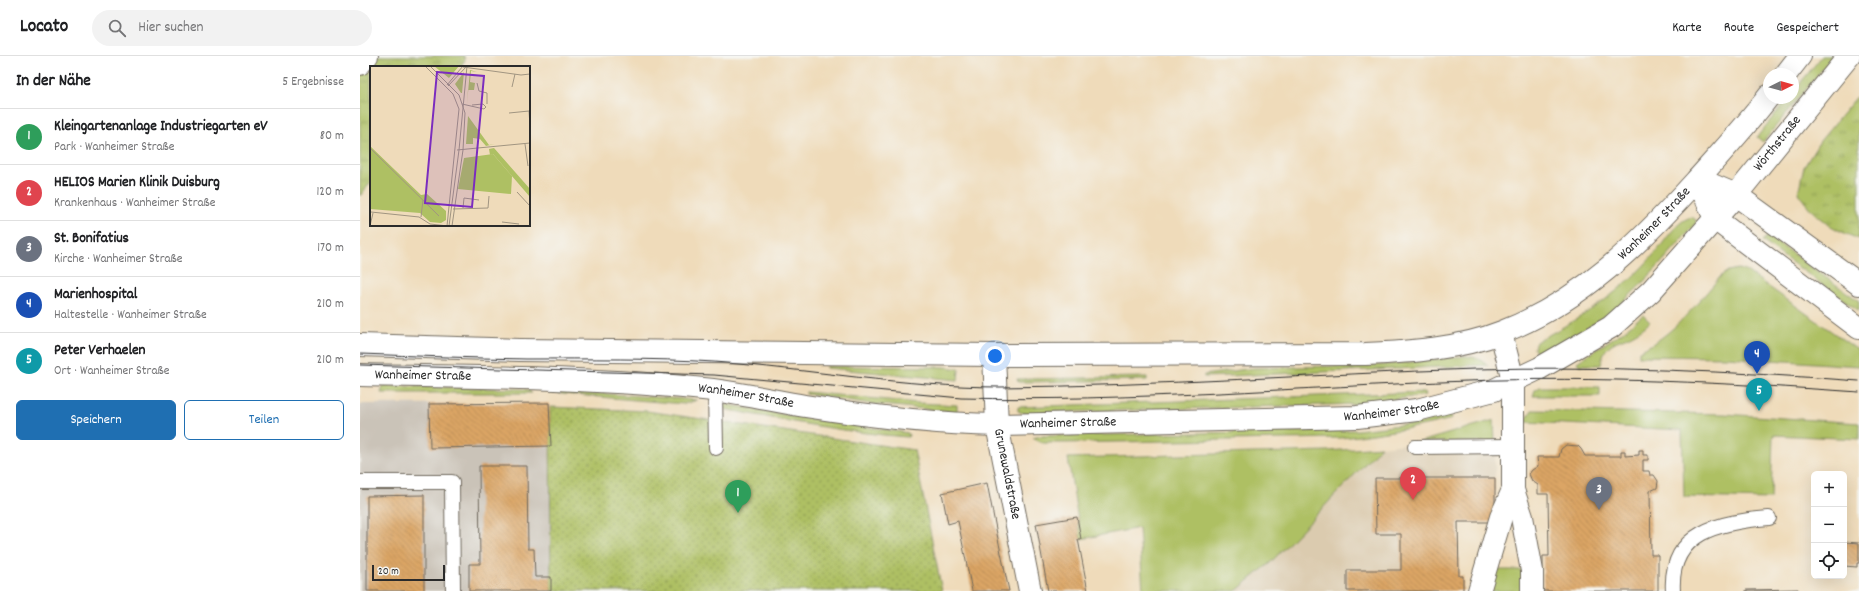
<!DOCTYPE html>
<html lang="de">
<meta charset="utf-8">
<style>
:root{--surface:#fff;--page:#f2f2f2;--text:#202124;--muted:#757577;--line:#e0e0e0;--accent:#1f6fb2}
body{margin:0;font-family:Dekko,sans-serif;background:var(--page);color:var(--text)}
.controls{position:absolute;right:12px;bottom:12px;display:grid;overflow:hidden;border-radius:6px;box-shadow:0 4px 16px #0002}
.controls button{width:36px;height:36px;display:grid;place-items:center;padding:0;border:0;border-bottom:1px solid var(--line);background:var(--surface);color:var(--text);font:20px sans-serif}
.compass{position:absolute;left:1403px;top:12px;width:36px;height:36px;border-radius:50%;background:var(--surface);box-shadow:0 4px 16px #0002;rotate:85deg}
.scale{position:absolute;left:12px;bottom:10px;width:73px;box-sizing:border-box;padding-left:4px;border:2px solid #2b2b2b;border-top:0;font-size:11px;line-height:14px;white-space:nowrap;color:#2b2b2b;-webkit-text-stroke:3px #f6f6f2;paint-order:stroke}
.you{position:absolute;left:635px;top:300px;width:14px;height:14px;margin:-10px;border:3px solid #fff;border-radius:50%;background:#1a73e8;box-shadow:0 0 0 6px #1a73e833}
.badge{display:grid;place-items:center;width:26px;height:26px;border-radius:50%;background:var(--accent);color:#fff;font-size:13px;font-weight:700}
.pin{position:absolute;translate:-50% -33px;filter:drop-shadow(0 1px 2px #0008)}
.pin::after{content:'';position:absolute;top:21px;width:14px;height:12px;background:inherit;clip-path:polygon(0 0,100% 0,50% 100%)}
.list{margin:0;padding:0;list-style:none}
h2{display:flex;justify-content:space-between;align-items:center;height:52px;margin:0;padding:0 16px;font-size:17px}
h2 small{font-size:13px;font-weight:400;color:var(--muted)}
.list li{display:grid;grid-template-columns:26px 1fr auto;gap:12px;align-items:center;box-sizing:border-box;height:56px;padding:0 16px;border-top:1px solid var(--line)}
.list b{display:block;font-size:15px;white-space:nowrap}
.list p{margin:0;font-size:13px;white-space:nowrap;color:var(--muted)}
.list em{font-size:13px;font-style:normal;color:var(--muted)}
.actions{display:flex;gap:8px;padding:12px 16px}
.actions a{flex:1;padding:9px 0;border:1px solid var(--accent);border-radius:6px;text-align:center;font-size:14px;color:var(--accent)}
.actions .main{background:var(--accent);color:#fff}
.icon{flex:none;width:22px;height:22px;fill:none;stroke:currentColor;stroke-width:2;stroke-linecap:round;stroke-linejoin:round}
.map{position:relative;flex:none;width:1499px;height:535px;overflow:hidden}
header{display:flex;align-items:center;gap:24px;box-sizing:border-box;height:56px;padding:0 20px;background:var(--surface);border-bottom:1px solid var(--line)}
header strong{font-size:19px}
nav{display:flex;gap:22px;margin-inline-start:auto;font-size:14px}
.search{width:280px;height:36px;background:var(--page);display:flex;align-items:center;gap:10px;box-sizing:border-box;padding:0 14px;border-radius:22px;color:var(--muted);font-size:15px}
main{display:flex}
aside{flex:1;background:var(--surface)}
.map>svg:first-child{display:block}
.built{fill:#dbcbaf}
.industrial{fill:#cac3b8}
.grass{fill:#aec063;stroke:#6c7647}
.park{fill:url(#park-tufts);stroke:#6c7647}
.garden{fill:url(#garden-dots);stroke:#6c7647}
.building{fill:url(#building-back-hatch)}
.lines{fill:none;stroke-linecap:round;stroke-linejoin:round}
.service-casing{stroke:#70695d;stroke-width:16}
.pedestrian-casing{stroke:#70695d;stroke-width:22}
.minor-casing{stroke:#70695d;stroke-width:24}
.tertiary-casing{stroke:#70695d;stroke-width:24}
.service{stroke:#fff;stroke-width:14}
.pedestrian{stroke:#fff;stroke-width:20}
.minor{stroke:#fff;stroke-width:22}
.tertiary{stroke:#fff;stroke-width:22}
.tram{stroke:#2b2b2b;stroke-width:1}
.labels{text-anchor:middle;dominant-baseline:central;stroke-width:4;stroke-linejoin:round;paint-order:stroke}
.street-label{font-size:14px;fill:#2b2b2b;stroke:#f6f6f2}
.inset-road{fill:none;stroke:#a19581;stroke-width:1}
.view{fill:#7b2cbf;fill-opacity:0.15;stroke:#7b2cbf;stroke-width:2}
.inset-edge{fill:none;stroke:#2b2b2b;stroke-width:2}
</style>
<header>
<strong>Locato</strong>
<div class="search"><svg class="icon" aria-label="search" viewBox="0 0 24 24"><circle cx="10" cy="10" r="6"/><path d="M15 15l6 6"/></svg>Hier suchen</div>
<nav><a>Karte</a><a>Route</a><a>Gespeichert</a></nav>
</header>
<main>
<aside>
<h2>In der Nähe<small>5 Ergebnisse</small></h2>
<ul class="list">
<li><span class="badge" style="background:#2e9e5b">1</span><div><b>Kleingartenanlage Industriegarten eV</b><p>Park · Wanheimer Straße</p></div><em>80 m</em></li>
<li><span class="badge" style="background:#e0444e">2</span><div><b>HELIOS Marien Klinik Duisburg</b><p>Krankenhaus · Wanheimer Straße</p></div><em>120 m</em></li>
<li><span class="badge" style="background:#6b7280">3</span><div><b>St. Bonifatius</b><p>Kirche · Wanheimer Straße</p></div><em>170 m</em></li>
<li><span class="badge" style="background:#1a4fb4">4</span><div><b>Marienhospital</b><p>Haltestelle · Wanheimer Straße</p></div><em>210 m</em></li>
<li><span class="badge" style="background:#0f9aa8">5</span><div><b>Peter Verhaelen</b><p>Ort · Wanheimer Straße</p></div><em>210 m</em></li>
</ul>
<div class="actions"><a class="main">Speichern</a><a>Teilen</a></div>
</aside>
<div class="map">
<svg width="1499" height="535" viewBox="0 0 1499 535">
<defs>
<pattern id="park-tufts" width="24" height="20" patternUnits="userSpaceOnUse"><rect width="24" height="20" fill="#aec063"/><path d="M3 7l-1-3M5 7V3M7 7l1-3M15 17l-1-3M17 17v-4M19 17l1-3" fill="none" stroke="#8e9c52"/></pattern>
<pattern id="garden-dots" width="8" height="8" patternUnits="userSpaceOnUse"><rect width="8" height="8" fill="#aec063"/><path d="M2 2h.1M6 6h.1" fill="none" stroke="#8e9c52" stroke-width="1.8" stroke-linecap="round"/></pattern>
<pattern id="building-back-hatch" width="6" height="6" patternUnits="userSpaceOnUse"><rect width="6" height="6" fill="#dba565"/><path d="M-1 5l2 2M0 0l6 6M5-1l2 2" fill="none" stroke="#b28753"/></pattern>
</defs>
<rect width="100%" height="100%" fill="#f6f6f2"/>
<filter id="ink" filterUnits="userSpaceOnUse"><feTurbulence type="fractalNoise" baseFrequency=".025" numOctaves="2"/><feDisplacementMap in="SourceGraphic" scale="8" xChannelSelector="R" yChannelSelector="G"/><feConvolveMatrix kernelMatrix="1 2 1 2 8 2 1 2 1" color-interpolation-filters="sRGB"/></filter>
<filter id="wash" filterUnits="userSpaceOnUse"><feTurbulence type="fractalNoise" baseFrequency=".012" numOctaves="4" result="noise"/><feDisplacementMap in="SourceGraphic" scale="16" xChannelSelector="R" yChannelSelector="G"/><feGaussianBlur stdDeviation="0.9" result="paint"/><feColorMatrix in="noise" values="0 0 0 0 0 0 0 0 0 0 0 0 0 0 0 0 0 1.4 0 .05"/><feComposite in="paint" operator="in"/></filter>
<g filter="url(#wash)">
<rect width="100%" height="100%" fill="#efdbba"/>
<path class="built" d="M 1060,386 L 1135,386 L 1135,466 L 1098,467 L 1099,520 L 1103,520 L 1103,535 L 876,535 L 910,507 L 1021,391 Z"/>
<path class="industrial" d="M 189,347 L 191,535 L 0,535 L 0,348 Z"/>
<path class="grass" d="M 1462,0 L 1473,0 L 1403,86 L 1397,81 L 1428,42 L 1433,42 L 1433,36 Z
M 1332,161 L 1336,164 L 1336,167 C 1311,196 1286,226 1258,250 C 1241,264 1222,275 1204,286 C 1196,291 1186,299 1177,297 L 1174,293 L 1175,287 L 1179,284 C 1224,261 1263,235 1296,196 C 1306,184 1317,164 1332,161 Z
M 1408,180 L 1499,245 L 1499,255 L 1402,185 Z
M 1378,213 L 1388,216 L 1499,295 L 1499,310 L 1366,301 L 1279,300 L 1279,295 C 1313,280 1337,247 1361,220 L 1368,215 Z
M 1283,259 L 1290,266 C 1286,270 1282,273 1277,276 C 1260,287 1244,283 1241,309 L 1219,309 L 1217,306 L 1264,275 Z
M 1106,300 L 1117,302 L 1128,309 L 844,321 L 844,319 L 894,312 L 1023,309 Z
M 466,310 L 585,311 L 599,313 L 598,324 L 466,312 Z
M 787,321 L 787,324 L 658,326 L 657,323 Z
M 28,330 L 162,333 L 169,334 L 172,337 L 21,337 L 23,331 Z
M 1180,331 L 1240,331 L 1240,340 L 1173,340 L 1175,334 Z
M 191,334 L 337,344 L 324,348 L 191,337 Z
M 446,336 L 558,347 L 597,349 L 597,356 L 512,348 L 446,338 Z
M 1065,336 L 1066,339 L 1001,348 L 663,357 L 658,355 L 658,351 Z
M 363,348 L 445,362 L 548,377 L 549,379 L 548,381 C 486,377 424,364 363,353 L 361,349 Z
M 1172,354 L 1364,358 L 1499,367 L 1499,383 L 1413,379 L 1411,443 L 1324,441 L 1322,374 L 1165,366 Z
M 1091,359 L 1092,363 C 1055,372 1019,378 981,382 L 701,387 L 683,387 L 673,382 L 681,380 L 997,374 L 1059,367 Z
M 1134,364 L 1135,386 L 1060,386 Z
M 1021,391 L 910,507 L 876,535 L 783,535 L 779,472 L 721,483 L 708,402 L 967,395 Z
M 1135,514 L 1163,514 L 1163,535 L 1129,535 Z"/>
<path class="park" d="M 0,0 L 104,0 L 105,4 L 100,11 L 11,11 L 11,126 L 0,140 Z
M 1499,38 L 1499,183 C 1470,172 1456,163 1438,137 L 1444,111 L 1460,85 Z"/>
<path class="garden" d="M 190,351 L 287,355 L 554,394 L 582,535 L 191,535 Z"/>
<g id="blocks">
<path class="building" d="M 189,347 L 191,390 L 70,392 L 69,348 Z
M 1206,389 L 1218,390 L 1221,393 L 1225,400 L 1261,400 L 1261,395 L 1265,395 L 1265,400 L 1279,399 L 1279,394 L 1283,394 L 1283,399 L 1288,399 L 1288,404 L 1283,404 L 1283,415 L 1289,415 L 1290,419 L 1294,419 L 1298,425 L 1297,432 L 1290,435 L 1291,499 L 1298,499 L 1298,535 L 1183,535 L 1183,500 L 1189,500 L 1188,438 L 1178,438 L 1178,429 L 1172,425 L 1169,418 L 1172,414 L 1178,410 L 1177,401 L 1199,401 L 1201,393 Z
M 119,410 L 167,410 L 168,493 L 174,493 L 175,521 L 191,521 L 191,535 L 109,535 L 109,508 L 120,508 Z
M 1015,422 L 1135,422 L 1135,466 L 1098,466 L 1099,520 L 1103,520 L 1103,535 L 987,535 L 987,514 L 1041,514 L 1041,478 L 1016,478 Z
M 627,427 L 637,478 L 649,535 L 612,535 L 598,465 L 588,468 L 582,437 Z
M 64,439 L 64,535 L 7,535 L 7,440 Z
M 717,461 L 721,483 L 718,483 L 728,535 L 688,535 L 676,468 Z
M 1484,486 L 1499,487 L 1499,507 L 1497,507 L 1497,511 L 1484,510 Z
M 1438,533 L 1439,535 L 1386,535 L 1386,534 Z"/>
</g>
</g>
<g filter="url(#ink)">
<use href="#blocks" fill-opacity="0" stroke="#70695d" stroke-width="1"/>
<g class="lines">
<defs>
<path id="service" d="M 355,334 L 356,392
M 1055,391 L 1153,390
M 0,426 L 92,426 L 93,535
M 1313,535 C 1309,475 1361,466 1409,462"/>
<path id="pedestrian" d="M 0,9 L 8,0"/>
<g id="minor">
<path d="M 1141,277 L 1153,324 L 1153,434 L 1162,461 L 1172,515 L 1172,535"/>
<path id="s1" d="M 634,299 L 637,369 L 670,535"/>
<path d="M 1119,535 L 1141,461 L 1153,434"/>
</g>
<g id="tertiary">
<path d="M 1426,18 L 1440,0"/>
<path d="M 1338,123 L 1355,163 L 1499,272"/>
<path d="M 1338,123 L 1376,139 L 1499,228"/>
<path id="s2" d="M 0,289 L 160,294 L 634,299 L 1005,298 C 1050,296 1099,293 1142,276 C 1222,245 1279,188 1336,125 C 1361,97 1386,70 1409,40"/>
<path id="s3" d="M 0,319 C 118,321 236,321 353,334 C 384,338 415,345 445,350 C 509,360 573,368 637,369 L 997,361 L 1057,354 L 1134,334 L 1180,312 L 1251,271 L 1291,235 L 1376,139 L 1489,0"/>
</g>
</defs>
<use href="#service" class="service-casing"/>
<use href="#pedestrian" class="pedestrian-casing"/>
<use href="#minor" class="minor-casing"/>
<use href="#tertiary" class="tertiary-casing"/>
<use href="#service" class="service"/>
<use href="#pedestrian" class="pedestrian"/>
<use href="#minor" class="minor"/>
<use href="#tertiary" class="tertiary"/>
<path class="tram" d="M 0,298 C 55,300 111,302 166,303 C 229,303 292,302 354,306 C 449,313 544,331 640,331 C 798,330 956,318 1115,313 C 1243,310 1371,315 1499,325
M 0,309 L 354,319 L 601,342 C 770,346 938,331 1107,325 C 1236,320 1369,327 1499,336"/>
</g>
</g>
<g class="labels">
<g class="street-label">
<text stroke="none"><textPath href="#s3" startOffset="1521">Wörthstraße</textPath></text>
<text stroke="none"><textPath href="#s2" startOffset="1333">Wanheimer Straße</textPath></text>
<text stroke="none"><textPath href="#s3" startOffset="63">Wanheimer Straße</textPath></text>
<text stroke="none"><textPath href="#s3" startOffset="387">Wanheimer Straße</textPath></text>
<text stroke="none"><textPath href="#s3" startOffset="1035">Wanheimer Straße</textPath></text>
<text stroke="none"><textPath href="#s3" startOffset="711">Wanheimer Straße</textPath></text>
<text stroke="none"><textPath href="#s1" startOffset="120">Grunewaldstraße</textPath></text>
</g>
</g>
<g transform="translate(10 10)">
<rect width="160" height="160" fill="#efdbba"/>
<path d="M 100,4 L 107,6 L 101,5 L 100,16 L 105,17 L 104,24 L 98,24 L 97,38 ZM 94,6 L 92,27 L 91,27 L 85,18 ZM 98,50 L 119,79 L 125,78 L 116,80 L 110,73 L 103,72 L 103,78 L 96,78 ZM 124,82 L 160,123 L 160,131 L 123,88 L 120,89 L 119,83 Z" fill="#aec063"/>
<path d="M 64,0 L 89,0 L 79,12 ZM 0,80 L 51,129 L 57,128 L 76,145 L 76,154 L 71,157 L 60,156 L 50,147 L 0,143 Z" fill="#aec063"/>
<path d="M 123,88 L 142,110 L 141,128 L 88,123 L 94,92 Z" fill="#aec063"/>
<path class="inset-road" d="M 55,0 L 83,28 L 89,43 L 77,160M 60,0 L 89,29 L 95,47 L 93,84 L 82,160M 93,1 L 151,9 L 160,8M 107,17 L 109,25 L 117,27 L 117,38M 77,19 L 93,0M 78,20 L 97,0M 142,21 L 145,8M 92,38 L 114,43 L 116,41 L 113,38 L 102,39M 139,47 L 159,45 L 160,60M 155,78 L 158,100M 0,82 L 69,150M 87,84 L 160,77M 147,126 L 160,140M 93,142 L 94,132 L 109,134M 83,143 L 118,142 L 119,130M 1,146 L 49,151 L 60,158 L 78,160M 51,151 L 53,134M 132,156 L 149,158M 0,160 L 3,147M 79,160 L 89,84 L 97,0"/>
<path class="view" d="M 67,6 L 114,10 L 102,141 L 55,137 Z"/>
<rect width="160" height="160" class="inset-edge"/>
</g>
</svg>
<div class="controls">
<button>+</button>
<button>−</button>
<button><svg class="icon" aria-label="locate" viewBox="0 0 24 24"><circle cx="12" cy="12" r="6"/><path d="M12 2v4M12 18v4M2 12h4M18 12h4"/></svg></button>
</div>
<svg class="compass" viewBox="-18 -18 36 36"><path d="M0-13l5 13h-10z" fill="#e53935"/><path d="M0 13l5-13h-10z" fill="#757577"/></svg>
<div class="scale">20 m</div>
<div class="you"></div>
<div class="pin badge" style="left:378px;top:457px;background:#2e9e5b">1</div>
<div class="pin badge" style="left:1053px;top:444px;background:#e0444e">2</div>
<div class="pin badge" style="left:1239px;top:454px;background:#6b7280">3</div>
<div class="pin badge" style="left:1397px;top:318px;background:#1a4fb4">4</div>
<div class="pin badge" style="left:1399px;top:355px;background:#0f9aa8">5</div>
</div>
</main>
